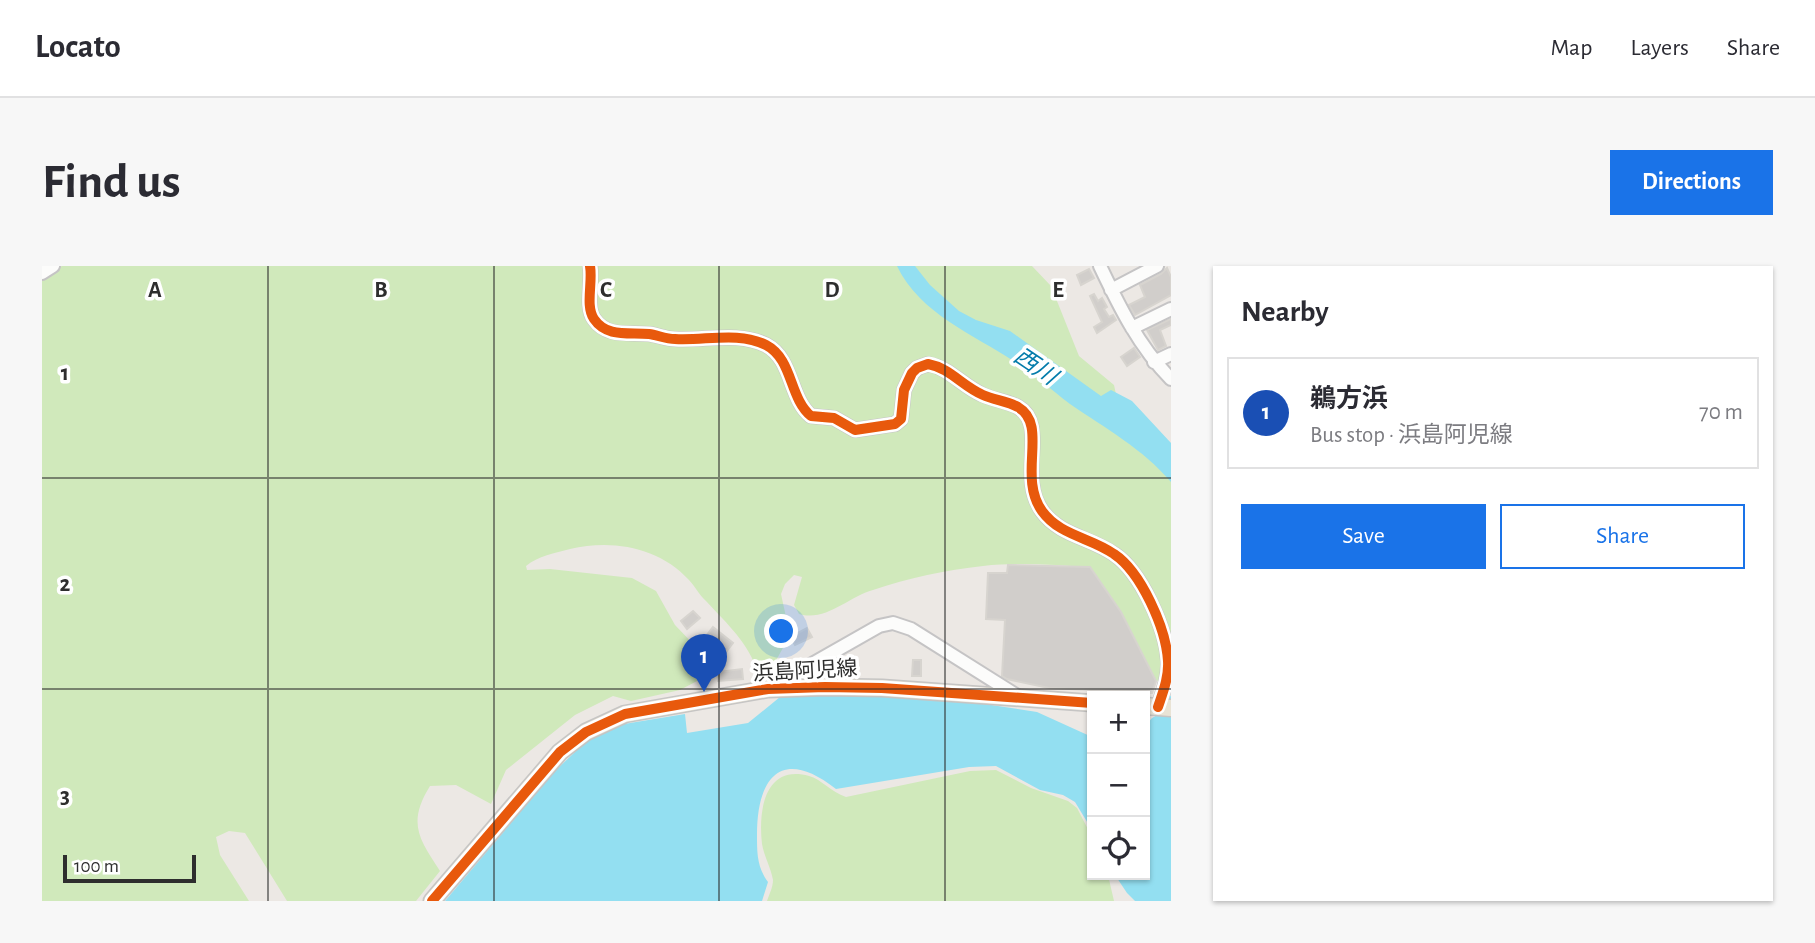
<!DOCTYPE html>
<meta charset="utf-8">
<style>
:root{--surface:#fff;--page:#f7f7f7;--text:#2b2b33;--muted:#7c7c81;--line:#e1e1e2;--accent:#1a73e8}
body{margin:0;font-family:"Alegreya Sans","Noto Sans JP",sans-serif;background:var(--page);color:var(--text)}
.controls{position:absolute;right:21px;bottom:21px;display:grid;overflow:hidden;border-radius:0px;box-shadow:0 2px 5px #0004}
.controls button{width:63px;height:63px;display:grid;place-items:center;padding:0;border:0;border-bottom:2px solid var(--line);background:var(--surface);color:var(--text);font:35px sans-serif}
.scale{position:absolute;left:21px;bottom:18px;width:133px;box-sizing:border-box;padding-left:7px;border:4px solid #2e2e2e;border-top:0;font-size:19px;line-height:24px;white-space:nowrap;color:#2e2e2e;-webkit-text-stroke:5px #fff;paint-order:stroke}
.you{position:absolute;left:740px;top:366px;width:24px;height:24px;margin:-18px;border:5px solid #fff;border-radius:50%;background:#1a73e8;box-shadow:0 0 0 10px #1a73e833}
.badge{display:grid;place-items:center;width:46px;height:46px;border-radius:50%;background:var(--accent);color:#fff;font-size:23px;font-weight:700}
.pin{position:absolute;translate:-50% -58px;filter:drop-shadow(0 2px 4px #0008)}
.pin::after{content:'';position:absolute;top:37px;width:24px;height:21px;background:inherit;clip-path:polygon(0 0,100% 0,50% 100%)}
.list{margin:0;padding:0;list-style:none}
h2{display:flex;justify-content:space-between;align-items:center;height:91px;margin:0;padding:0 28px;font-size:30px}
h2 small{font-size:23px;font-weight:400;color:var(--muted)}
.list li{display:grid;grid-template-columns:46px 1fr auto;gap:21px;align-items:center;box-sizing:border-box;height:112px;margin:0 14px 14px;padding:0 14px;border:2px solid var(--line);border-radius:0px}
.list b{display:block;font-size:26px;white-space:nowrap}
.list p{margin:0;font-size:23px;white-space:nowrap;color:var(--muted)}
.list em{font-size:23px;font-style:normal;color:var(--muted)}
.actions{display:flex;gap:14px;padding:21px 28px}
.actions a{flex:1;padding:16px 0;border:2px solid var(--accent);border-radius:0px;text-align:center;font-size:24px;color:var(--accent)}
.actions .main{background:var(--accent);color:#fff}
.icon{flex:none;width:38px;height:38px;fill:none;stroke:currentColor;stroke-width:2;stroke-linecap:round;stroke-linejoin:round}
.map{position:relative;flex:none;width:1129px;height:635px;overflow:hidden;border-radius:0px}
header{display:flex;align-items:center;gap:42px;box-sizing:border-box;height:98px;padding:0 35px;background:var(--surface);border-bottom:2px solid var(--line)}
header strong{font-size:33px}
nav{display:flex;gap:38px;margin-inline-start:auto;font-size:24px}
.intro{display:flex;align-items:center;justify-content:space-between;box-sizing:border-box;height:168px;padding:0 42px}
h1{margin:0;font-size:49px}
.button{padding:18px 32px;border-radius:0px;background:var(--accent);color:#fff;font-size:24px;font-weight:700}
main{display:flex;gap:42px;padding:0 42px}
aside{flex:1;background:var(--surface);border-radius:0px;box-shadow:0 2px 5px #0004}
.map>svg:first-child{display:block}
.green{fill:#d0e9bb}
.water{fill:#93dff1}
.building{fill:#d1cecb;stroke:#d7d4cf;stroke-width:2}
.lines{fill:none;stroke-linecap:round;stroke-linejoin:round}
.minor-casing{stroke:#c5c4c5;stroke-width:16}
.major-casing{stroke:#c6c5c4;stroke-width:19}
.minor{stroke:#fcfcfb;stroke-width:12}
.major{stroke:#e9e3d5;stroke-width:16}
.cycleway-casing{stroke:#fff;stroke-width:15}
.cycleway{stroke:#e8590c;stroke-width:10}
.grid{fill:none;stroke:#2e2e2e;stroke-width:2;stroke-opacity:0.55}
.labels{text-anchor:middle;dominant-baseline:central;stroke-width:7;stroke-linejoin:round;paint-order:stroke}
.street-label{font-size:21px;fill:#2e2e2e;stroke:#fff}
.water-label{font-size:23px;font-style:italic;fill:#047cab;stroke:#fff}
.grid-label{font-size:23px;text-anchor:middle;font-weight:bold;fill:#2e2e2e;stroke:#fff;stroke-width:7;stroke-linejoin:round;paint-order:stroke}
</style>
<header>
<strong>Locato</strong>
<nav><a>Map</a><a>Layers</a><a>Share</a></nav>
</header>
<div class="intro"><h1>Find us</h1><a class="button">Directions</a></div>
<main>
<div class="map">
<svg width="1129" height="635" viewBox="0 0 1129 635">
<rect width="100%" height="100%" fill="#ece8e4"/>
<path class="green" d="M 20,0 L 990,0 L 1009,20 L 1037,90 L 1072,119 L 1084,175 L 1120,201 L 1129,212 L 1129,417 L 1126,420 L 1114,414 L 1079,346 L 1047,301 C 1013,299 975,296 941,300 C 904,304 866,312 831,324 C 806,331 784,356 757,348 L 752,339 L 760,311 L 752,309 L 743,318 L 739,328 L 746,360 L 742,380 L 731,400 L 717,408 C 705,375 687,360 664,335 C 657,329 653,320 647,314 C 617,281 570,273 528,283 C 513,287 496,290 484,300 L 485,304 L 508,303 L 590,312 L 614,325 L 633,359 L 655,382 L 660,400 L 655,415 L 638,424 L 589,435 L 571,430 L 533,449 L 464,504 L 449,538 L 414,519 L 388,520 C 365,557 377,573 398,605 L 374,635 L 245,635 L 203,567 L 187,565 L 174,571 L 178,589 L 207,635 L 0,635 L 0,10 Z
M 954,504 L 989,522 L 1026,535 L 1035,542 L 1050,571 L 1050,609 L 1066,609 L 1072,635 L 725,635 C 727,629 731,621 731,614 C 729,602 722,590 720,578 C 716,544 723,498 767,510 C 779,513 789,526 804,531 L 928,505 Z"/>
<path class="water" d="M 855,0 L 873,0 L 888,19 L 917,45 L 934,54 L 968,65 L 1059,130 L 1069,124 L 1090,135 L 1129,177 L 1129,216 C 1101,183 1063,162 1028,138 C 1009,124 993,108 973,96 C 931,68 878,48 855,0 Z
M 829,428 L 936,437 L 995,446 L 1050,471 L 1050,564 L 1033,536 L 1021,529 L 998,524 L 954,500 L 927,501 L 794,523 C 741,481 715,509 715,569 C 715,587 715,601 726,616 L 720,635 L 403,635 L 513,505 L 554,466 L 582,458 L 643,448 L 645,467 L 706,457 L 738,431 Z
M 1129,429 L 1129,635 L 1093,635 L 1085,627 L 1073,609 L 1103,609 L 1103,460 L 1110,452 L 1119,447 Z"/>
<path class="building" d="M 1125,2 L 1129,11 L 1129,29 L 1093,49 L 1087,39 L 1103,31 L 1098,19 L 1119,8 Z
M 1047,3 L 1052,12 L 1039,19 L 1035,9 Z
M 1052,28 L 1056,35 L 1060,32 L 1065,41 L 1062,43 L 1067,51 L 1071,49 L 1074,54 L 1055,67 L 1052,61 L 1060,56 L 1048,30 Z
M 1129,53 L 1129,59 L 1118,64 L 1124,80 L 1116,84 L 1105,64 Z
M 1092,82 L 1098,91 L 1085,100 L 1079,91 Z
M 966,299 L 1048,301 L 1079,346 L 1114,415 L 1110,427 L 1007,422 L 965,413 L 960,410 L 963,354 L 944,353 L 946,307 L 965,307 Z
M 651,345 L 658,352 L 645,363 L 639,355 Z
M 671,361 L 691,377 L 681,390 L 661,374 Z
M 765,362 L 770,371 L 753,379 L 748,371 Z
M 871,394 L 879,394 L 879,410 L 870,410 Z
M 700,403 L 701,413 L 676,415 L 675,406 Z"/>
<g class="lines">
<defs>
<path id="minor" d="M 548,0 C 551,16 543,40 552,53 C 565,72 587,66 607,68 C 615,69 624,73 633,73 C 663,75 696,65 724,79 C 751,93 747,132 769,150 L 792,152 L 813,164 L 853,158 L 859,153 L 862,124 L 870,107 L 875,102 L 886,98 C 908,102 920,120 941,129 C 952,134 965,135 976,141 C 1007,159 975,210 1000,245 C 1018,270 1048,271 1072,288 C 1099,306 1124,362 1126,395 C 1127,411 1121,426 1116,441
M 1058,0 C 1077,40 1097,81 1129,113
M 0,7 L 11,0
M 1069,24 L 1115,0
M 1090,62 L 1129,43
M 1112,96 L 1129,88
M 728,422 L 837,360 L 851,357 L 869,363 L 977,431"/>
<path id="major" d="M 1103,440 L 1129,442
M 390,635 L 518,486 L 544,466 L 583,448 L 726,423 L 783,421 L 840,422 L 1050,437"/>
</defs>
<use href="#minor" class="minor-casing"/>
<use href="#major" class="major-casing"/>
<use href="#minor" class="minor"/>
<use href="#major" class="major"/>
<defs>
<path id="cycleway" d="M 548,0 C 551,16 543,40 552,53 C 565,72 587,66 607,68 C 615,69 624,73 633,73 C 663,75 696,65 724,79 C 751,93 747,132 769,150 L 792,152 L 813,164 L 853,158 L 859,153 L 862,124 L 870,107 L 875,102 L 886,98 C 908,102 920,120 941,129 C 952,134 965,135 976,141 C 1007,159 975,210 1000,245 C 1018,270 1048,271 1072,288 C 1099,306 1124,362 1126,395 C 1127,411 1121,426 1116,441
M 390,635 L 518,486 L 544,466 L 583,448 L 726,423 L 783,421 L 840,422 L 1050,437"/>
</defs>
<use href="#cycleway" class="cycleway-casing"/>
<use href="#cycleway" class="cycleway"/>
</g>
<path class="grid" d="M 226,0 L 226,635M 452,0 L 452,635M 677,0 L 677,635M 903,0 L 903,635M 0,212 L 1129,212M 0,423 L 1129,423"/>
<g class="labels">
<g class="street-label">
<text transform="translate(763 405) rotate(-3)">浜島阿児線</text>
</g>
<g class="water-label">
<text transform="translate(993 101) rotate(34)">西川</text>
</g>
</g>
<g class="grid-label">
<text x="113" y="31">A</text>
<text x="339" y="31">B</text>
<text x="564" y="31">C</text>
<text x="790" y="31">D</text>
<text x="1016" y="31">E</text>
<text x="23" y="114">1</text>
<text x="23" y="325">2</text>
<text x="23" y="537">3</text>
</g>
</svg>
<div class="controls">
<button>+</button>
<button>−</button>
<button><svg class="icon" aria-label="locate" viewBox="0 0 24 24"><circle cx="12" cy="12" r="6"/><path d="M12 2v4M12 18v4M2 12h4M18 12h4"/></svg></button>
</div>
<div class="scale">100 m</div>
<div class="you"></div>
<div class="pin badge" style="left:662px;top:426px;background:#1a4fb4">1</div>
</div>
<aside>
<h2>Nearby<small></small></h2>
<ul class="list">
<li><span class="badge" style="background:#1a4fb4">1</span><div><b>鵜方浜</b><p>Bus stop · 浜島阿児線</p></div><em>70 m</em></li>
</ul>
<div class="actions"><a class="main">Save</a><a>Share</a></div>
</aside>
</main>
